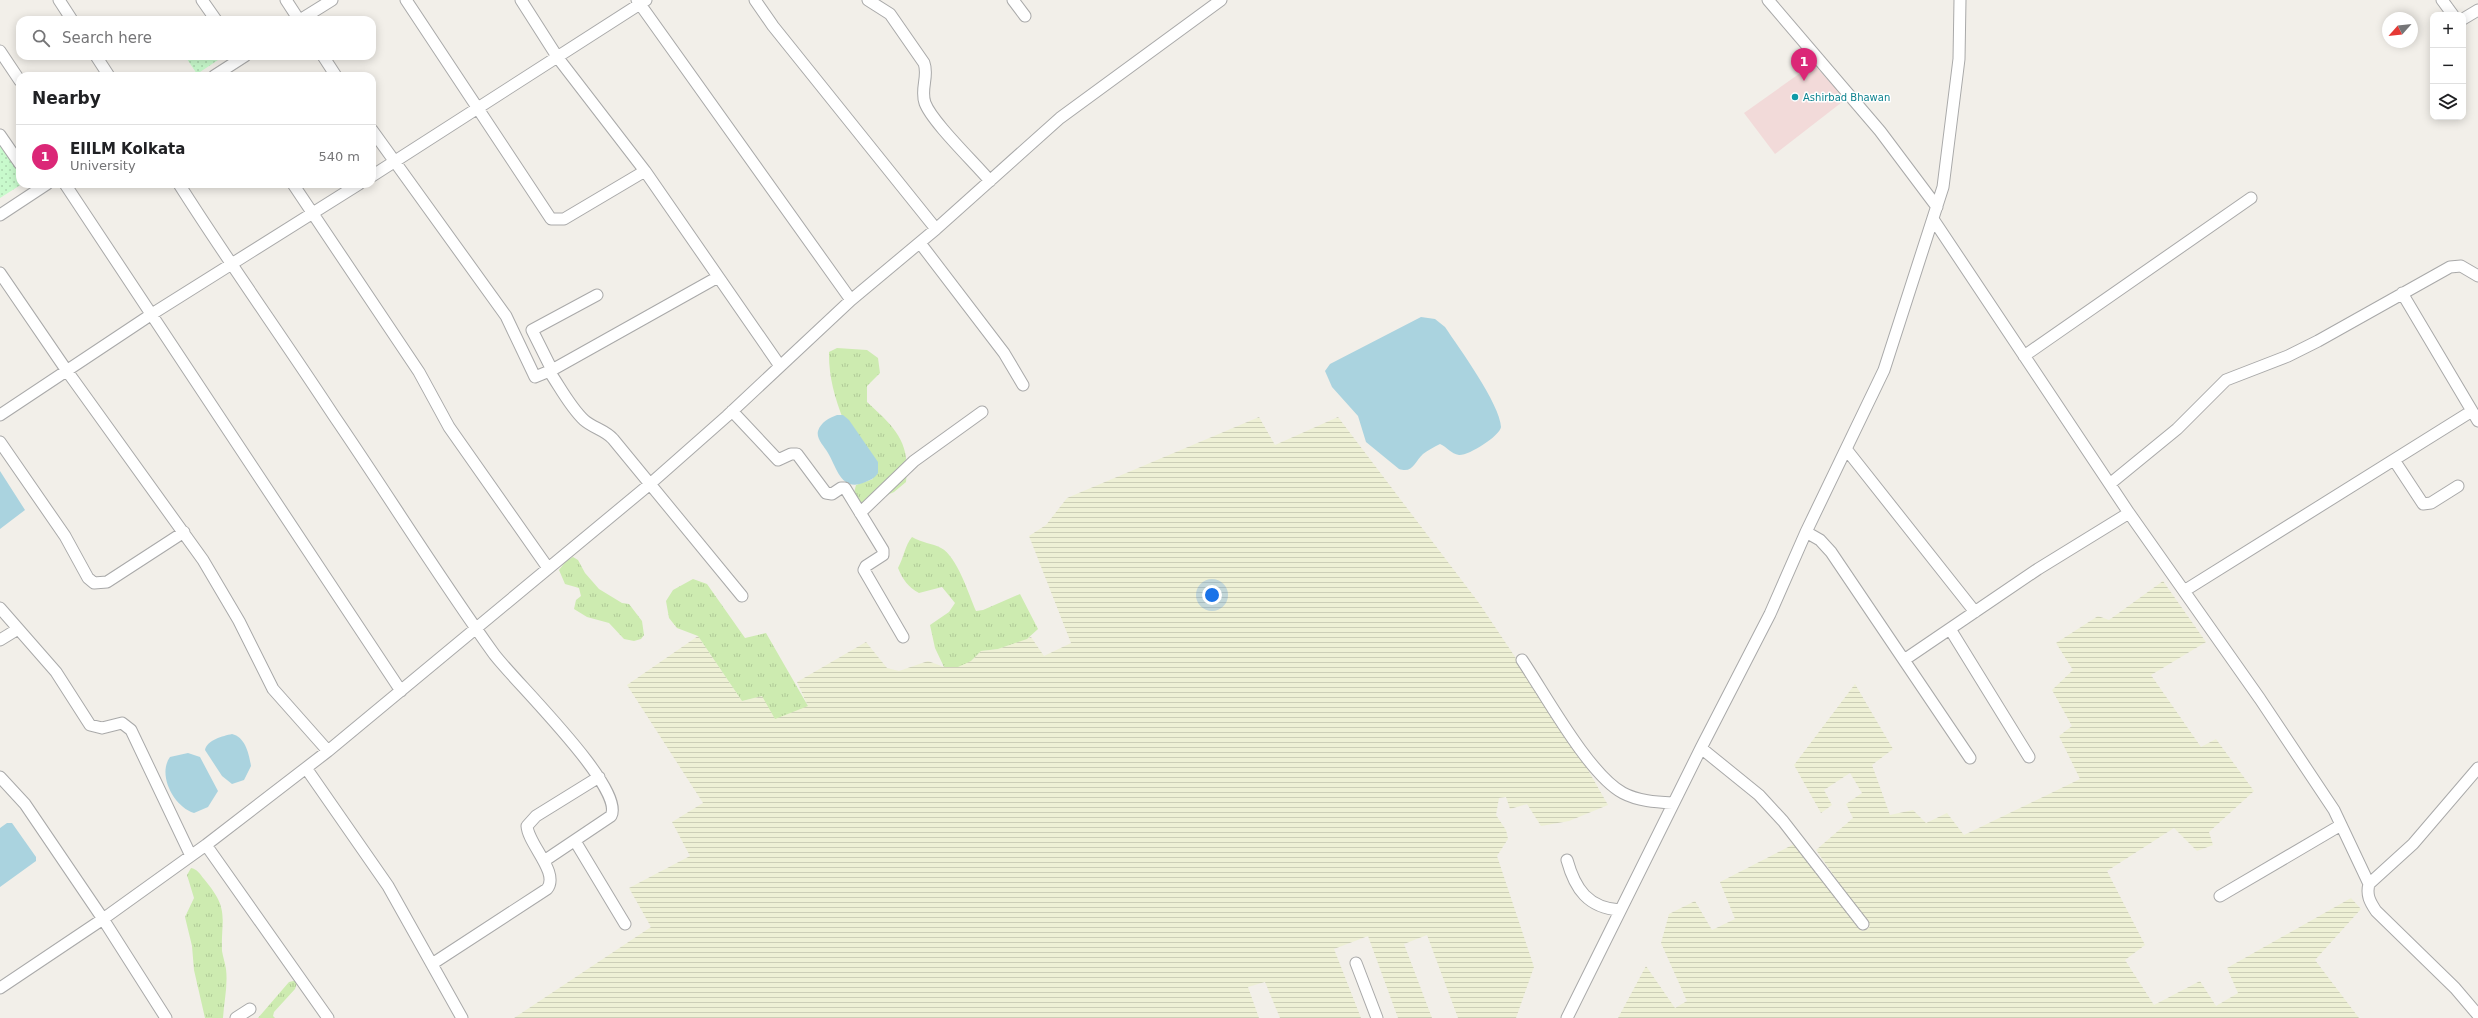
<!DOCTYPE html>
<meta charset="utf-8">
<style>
:root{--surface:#fff;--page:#f6f6f6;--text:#202124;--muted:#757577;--line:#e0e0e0;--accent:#db2777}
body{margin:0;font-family:"DejaVu Sans",sans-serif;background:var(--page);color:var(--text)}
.controls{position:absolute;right:12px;top:12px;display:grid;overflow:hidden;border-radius:8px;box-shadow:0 2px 10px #0003}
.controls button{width:36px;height:36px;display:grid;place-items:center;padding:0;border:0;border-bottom:1px solid var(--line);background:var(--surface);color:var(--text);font:20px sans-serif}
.compass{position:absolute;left:2382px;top:12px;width:36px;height:36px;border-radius:50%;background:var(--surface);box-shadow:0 2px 10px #0003;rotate:243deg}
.you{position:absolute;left:1212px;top:595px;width:14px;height:14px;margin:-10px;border:3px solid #fff;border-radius:50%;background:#1a73e8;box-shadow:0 0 0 6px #1a73e833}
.badge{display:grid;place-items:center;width:26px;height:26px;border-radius:50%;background:var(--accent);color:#fff;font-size:13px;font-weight:700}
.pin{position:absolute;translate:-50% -33px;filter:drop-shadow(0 1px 2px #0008)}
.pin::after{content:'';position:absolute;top:21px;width:14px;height:12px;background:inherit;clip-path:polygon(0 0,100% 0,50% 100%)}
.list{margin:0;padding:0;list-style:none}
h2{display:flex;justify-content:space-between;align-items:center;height:52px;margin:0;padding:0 16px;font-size:17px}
h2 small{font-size:13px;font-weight:400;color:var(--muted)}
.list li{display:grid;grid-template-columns:26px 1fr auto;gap:12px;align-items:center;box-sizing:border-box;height:64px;padding:0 16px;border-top:1px solid var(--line)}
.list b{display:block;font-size:15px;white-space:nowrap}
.list p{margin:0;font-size:13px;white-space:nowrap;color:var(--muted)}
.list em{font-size:13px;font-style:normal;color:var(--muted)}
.icon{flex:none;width:22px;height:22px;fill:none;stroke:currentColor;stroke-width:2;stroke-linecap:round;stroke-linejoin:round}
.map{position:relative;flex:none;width:2478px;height:1018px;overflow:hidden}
.search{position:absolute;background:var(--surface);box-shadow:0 2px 10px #0003;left:16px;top:16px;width:360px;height:44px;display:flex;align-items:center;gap:10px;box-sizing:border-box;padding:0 14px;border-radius:12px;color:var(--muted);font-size:15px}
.panel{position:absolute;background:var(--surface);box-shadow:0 2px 10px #0003;left:16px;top:72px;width:360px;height:116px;border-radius:12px}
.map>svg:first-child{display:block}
.commercial{fill:#f2dad9}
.farmland{fill:url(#farmland-rules)}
.grass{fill:url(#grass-tufts)}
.park{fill:url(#park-dots)}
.water{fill:#aad3df}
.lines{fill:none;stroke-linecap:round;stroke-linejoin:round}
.minor-casing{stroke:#a9a9a9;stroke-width:13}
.minor{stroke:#fff;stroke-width:11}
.culture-dot{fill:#0f9aa8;stroke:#fff;stroke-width:1.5}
.labels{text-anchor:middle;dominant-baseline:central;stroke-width:3;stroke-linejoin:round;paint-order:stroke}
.culture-label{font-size:10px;fill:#0d838f;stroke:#fff;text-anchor:start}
</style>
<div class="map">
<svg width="2478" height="1018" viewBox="0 0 2478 1018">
<defs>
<pattern id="farmland-rules" width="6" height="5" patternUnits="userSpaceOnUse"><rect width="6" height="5" fill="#eef0d5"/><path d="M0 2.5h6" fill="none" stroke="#ccceb7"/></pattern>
<pattern id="grass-tufts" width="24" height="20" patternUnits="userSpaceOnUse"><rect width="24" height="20" fill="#cdebb0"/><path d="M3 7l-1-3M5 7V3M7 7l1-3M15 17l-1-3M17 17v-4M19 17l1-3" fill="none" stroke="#b0c997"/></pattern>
<pattern id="park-dots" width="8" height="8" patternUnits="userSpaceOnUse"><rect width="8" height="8" fill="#c8facc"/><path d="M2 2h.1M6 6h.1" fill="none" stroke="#acd6af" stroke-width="1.8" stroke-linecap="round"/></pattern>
</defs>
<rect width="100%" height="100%" fill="#f2efe9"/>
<path class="commercial" d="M 1813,64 L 1846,99 L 1775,154 L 1744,113 Z"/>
<path class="farmland" d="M 1259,417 L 1275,445 L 1338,417 L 1479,603 L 1572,742 L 1608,805 L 1569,821 L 1541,826 L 1527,804 L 1510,809 L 1506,797 L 1499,798 L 1496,815 L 1506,830 L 1508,839 L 1497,856 L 1534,967 L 1516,1018 L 1458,1018 L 1427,935 L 1404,944 L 1432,1018 L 1398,1018 L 1368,936 L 1334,949 L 1361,1018 L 1280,1018 L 1265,982 L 1248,987 L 1259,1018 L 514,1018 L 651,927 L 629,888 L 690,856 L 672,822 L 703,803 L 627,685 L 698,636 L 742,701 L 762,696 L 808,706 L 797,682 L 866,642 L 887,668 L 899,671 L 928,661 L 944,667 L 971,661 L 981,651 L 998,649 L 1031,637 L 1044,656 L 1071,643 L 1029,536 L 1046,525 L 1067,498 Z
M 2163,581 L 2206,642 L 2151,675 L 2201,747 L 2216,739 L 2254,791 L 2209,832 L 2213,845 L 2197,851 L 2174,828 L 2107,871 L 2145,945 L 2125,960 L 2154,1005 L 2200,981 L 2216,1006 L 2238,993 L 2227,968 L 2351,898 L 2361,909 L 2315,960 L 2359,1018 L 1618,1018 L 1646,966 L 1675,1008 L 1687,1001 L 1661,943 L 1669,914 L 1695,901 L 1712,930 L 1735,919 L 1720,882 L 1796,843 L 1862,931 L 1870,927 L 1816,850 L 1853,818 L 1846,804 L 1862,793 L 1850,773 L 1824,790 L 1832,805 L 1821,813 L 1794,765 L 1855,684 L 1893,749 L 1872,765 L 1890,815 L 1913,810 L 1926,823 L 1947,813 L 1964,835 L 2080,779 L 2059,736 L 2072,726 L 2052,690 L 2073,670 L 2056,643 L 2098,616 L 2109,620 Z"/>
<path class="grass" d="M 837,348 L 867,350 L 878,358 L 880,373 L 867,386 L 867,402 C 894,427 911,441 906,482 L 894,492 L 862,506 L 854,493 L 856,485 L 873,479 C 852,441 828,397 829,352 Z
M 912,537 C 922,543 932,543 941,548 C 957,556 969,595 976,611 L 983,610 L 1020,594 L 1038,629 L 1027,639 L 998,649 L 981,651 L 971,661 L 958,667 L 944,667 L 935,648 L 930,625 L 949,612 L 955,603 L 942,587 L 919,593 C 908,587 903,580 898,568 C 904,557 905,545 912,537 Z
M 573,557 L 578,560 L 585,573 L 599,589 L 622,603 L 629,604 L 642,621 L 644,635 L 641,639 L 634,641 L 624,639 L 609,623 L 587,617 L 574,609 L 576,600 L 581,596 L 579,588 L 565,584 L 559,570 L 566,561 Z
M 693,579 L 707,584 L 745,638 L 766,633 L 808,706 L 775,719 L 762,696 L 742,701 L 698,636 L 677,628 L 669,618 L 666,601 L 673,590 Z
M 191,868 C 197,869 200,874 204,879 C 230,910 221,916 222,951 C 223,957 225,963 226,969 C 228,985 224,1002 223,1018 L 205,1018 L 194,970 L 192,946 L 185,917 L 194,898 L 187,875 Z
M 298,980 L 295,989 L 274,1012 L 273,1016 L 275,1018 L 258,1018 L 289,982 Z"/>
<path class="park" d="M 185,56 L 224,56 L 197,74 Z
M 0,142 L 20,171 L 22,184 L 0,198 Z"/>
<path class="water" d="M 1421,317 L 1435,319 L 1445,327 C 1459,348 1500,404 1501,427 C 1500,436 1468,456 1459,455 C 1451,454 1447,447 1440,444 C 1434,447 1428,450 1423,454 C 1415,461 1413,474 1399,469 L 1366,442 L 1358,416 L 1332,387 L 1325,371 L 1330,364 Z
M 837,415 L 843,415 L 849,420 L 878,462 L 878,473 C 874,479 870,480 863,483 C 841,491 837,468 828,453 C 824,446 816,439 818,431 C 821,422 829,418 837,415 Z
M 0,471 L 25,510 L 0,529 Z
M 232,734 C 245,737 249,753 251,766 L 244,780 L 232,784 L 222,776 L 205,750 C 207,740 223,736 232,734 Z
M 188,753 L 200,757 L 218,791 L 208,807 L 194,813 C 174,807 157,775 170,757 Z
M 7,823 L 12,823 L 36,857 L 36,861 L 0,887 L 0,828 Z"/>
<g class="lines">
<defs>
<path id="minor" d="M 59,0 L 72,20
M 202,0 L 216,20
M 286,0 L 299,20
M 406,0 L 551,219 L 564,219 L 645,171
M 521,0 L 558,58 L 645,171 L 780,366
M 637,0 L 851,300
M 755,0 L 773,26 L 936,229
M 868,0 L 890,14 L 924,63 C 929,76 920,89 925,103 C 932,122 975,163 990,181
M 1013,0 L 1025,16
M 1768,0 L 1880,131 L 1937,207
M 2442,0 L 2453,15
M 2463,19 L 2478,10
M 300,20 L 332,0
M 0,51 L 20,81
M 96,56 L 109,76
M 323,56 L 336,76
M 214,76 L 245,56
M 372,130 L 506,316 L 535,377 L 552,370 L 718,277
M 0,135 L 20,164
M 372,176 L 646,0
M 65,184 L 401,691
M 179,184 C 229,263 283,338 334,416 C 388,495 438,576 494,654 C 514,681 626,788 611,816 L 544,861
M 293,184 L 419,372 L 449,427 L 548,568
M 0,215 L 47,184
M 1933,219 L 2129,513 L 2260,699 L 2334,810 L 2369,884
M 920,243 L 1004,353 L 1023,385
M 0,273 L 67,371 L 203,560 L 239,621 L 273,689 L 328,751
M 2402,293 L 2478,421
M 2024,356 L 2251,198
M 552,370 L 532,330 L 597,295
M 549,371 C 560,387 570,407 584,420 C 593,428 605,430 613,439 L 742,596
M 732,411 L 778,460 L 791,454 L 797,454 L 826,493 L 832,494 L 841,488 L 845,488 L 883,550 L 883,555 L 866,566 L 864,570 L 903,637
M 0,415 L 152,314 L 359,184
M 0,442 L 65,536 L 88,578 L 94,583 L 107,582 L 184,532
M 1846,449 L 1975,612
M 2394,460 L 2423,504 L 2431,503 L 2458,486
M 2111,483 L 2177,429 L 2226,380 L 2288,356 L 2318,341 L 2450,267 L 2461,266 L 2478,276
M 860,513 L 914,461 L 982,412
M 1806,532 L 1820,540 L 1831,552 L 1970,758
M 2184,591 L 2472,411
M 0,608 L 56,672 L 90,725 L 102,728 L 122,723 L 131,730 L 191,856
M 1950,629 L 2029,757
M 0,640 L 18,629
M 1522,660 C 1545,694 1589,775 1623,793 C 1638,801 1656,802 1673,803
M 1904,660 L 2038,569 L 2129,513
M 1701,748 L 1759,795 L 1783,821 L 1863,924
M 306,768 L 388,886 L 462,1018
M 2478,768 L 2413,844 L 2369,884 C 2366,895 2370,902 2376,911 L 2455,988 L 2478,1015
M 0,777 L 25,804 L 103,919 L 166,1018
M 575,841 L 625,924
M 206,845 L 328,1018
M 1567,860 C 1575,889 1588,908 1620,910
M 2220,896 L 2341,825
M 1356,963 L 1377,1018
M 432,964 L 547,889 C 560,873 528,844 527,826 L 536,816 L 599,777
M 0,988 L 103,919 L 206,845 L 328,751 L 650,484 L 727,416 L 851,300 L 936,229 L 1060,118 L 1221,0
M 236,1018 L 250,1009
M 1567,1018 L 1701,748 L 1770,614 L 1806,532 L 1884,370 L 1943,187 L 1959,59 L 1960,0"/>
</defs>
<use href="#minor" class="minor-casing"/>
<use href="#minor" class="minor"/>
</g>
<circle class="culture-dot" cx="1795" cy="97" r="4"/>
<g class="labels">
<g class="culture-label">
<text x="1803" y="97">Ashirbad Bhawan</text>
</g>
</g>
</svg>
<div class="controls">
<button>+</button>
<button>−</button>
<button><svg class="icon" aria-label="layers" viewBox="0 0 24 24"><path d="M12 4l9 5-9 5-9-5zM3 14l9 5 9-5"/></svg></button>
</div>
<svg class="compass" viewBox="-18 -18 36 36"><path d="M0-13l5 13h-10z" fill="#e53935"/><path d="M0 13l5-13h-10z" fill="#757577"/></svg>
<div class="you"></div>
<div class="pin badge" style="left:1804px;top:81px">1</div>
<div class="search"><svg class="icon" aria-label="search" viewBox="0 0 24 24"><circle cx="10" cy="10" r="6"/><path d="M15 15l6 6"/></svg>Search here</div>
<section class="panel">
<h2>Nearby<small></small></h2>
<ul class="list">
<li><span class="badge">1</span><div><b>EIILM Kolkata</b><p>University</p></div><em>540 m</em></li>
</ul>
</section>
</div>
